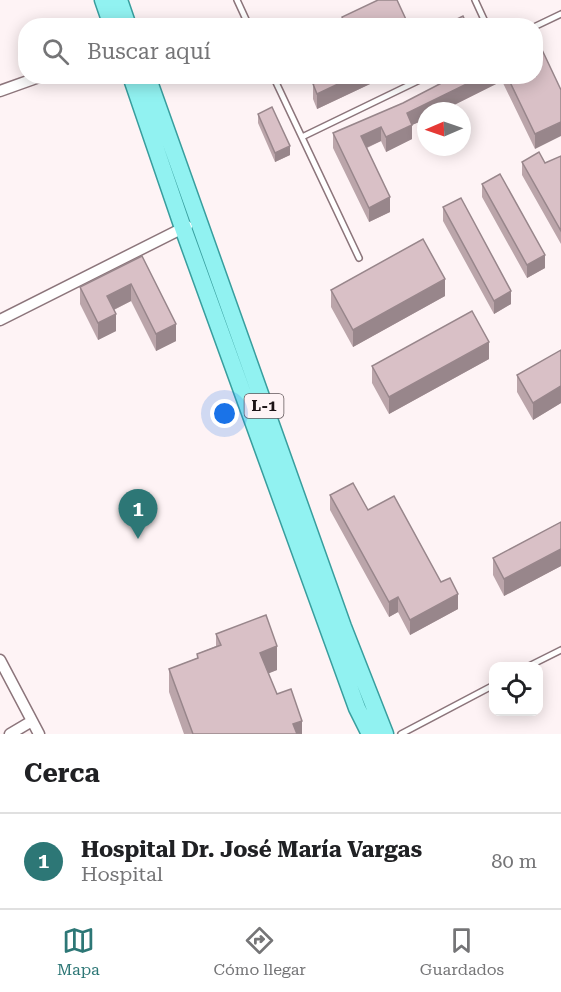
<!DOCTYPE html>
<html lang="es">
<meta charset="utf-8">
<style>
:root{--surface:#fff;--page:#f2f2f2;--text:#202124;--muted:#757577;--line:#e0e0e0;--accent:#2d7776}
body{margin:0;font-family:"Roboto Serif",serif;background:var(--page);color:var(--text)}
.controls{position:absolute;right:18px;bottom:18px;display:grid;overflow:hidden;border-radius:12px;box-shadow:0 3px 15px #0003}
.controls button{width:54px;height:54px;display:grid;place-items:center;padding:0;border:0;border-bottom:2px solid var(--line);background:var(--surface);color:var(--text);font:30px sans-serif}
.compass{position:absolute;left:417px;top:102px;width:54px;height:54px;border-radius:50%;background:var(--surface);box-shadow:0 3px 15px #0003;rotate:268deg}
.you{position:absolute;left:225px;top:414px;width:21px;height:21px;margin:-15px;border:4px solid #fff;border-radius:50%;background:#1a73e8;box-shadow:0 0 0 9px #1a73e833}
.badge{display:grid;place-items:center;width:39px;height:39px;border-radius:50%;background:var(--accent);color:#fff;font-size:20px;font-weight:700}
.pin{position:absolute;translate:-50% -50px;filter:drop-shadow(0 2px 3px #0008)}
.pin::after{content:'';position:absolute;top:32px;width:21px;height:18px;background:inherit;clip-path:polygon(0 0,100% 0,50% 100%)}
.list{margin:0;padding:0;list-style:none}
h2{display:flex;justify-content:space-between;align-items:center;height:78px;margin:0;padding:0 24px;font-size:26px}
h2 small{font-size:20px;font-weight:400;color:var(--muted)}
.list li{display:grid;grid-template-columns:39px 1fr auto;gap:18px;align-items:center;box-sizing:border-box;height:96px;padding:0 24px;border-top:2px solid var(--line)}
.list b{display:block;font-size:22px;white-space:nowrap}
.list p{margin:0;font-size:20px;white-space:nowrap;color:var(--muted)}
.list em{font-size:20px;font-style:normal;color:var(--muted)}
.icon{flex:none;width:33px;height:33px;fill:none;stroke:currentColor;stroke-width:2;stroke-linecap:round;stroke-linejoin:round}
.map{position:relative;flex:none;width:561px;height:734px;overflow:hidden}
.search{position:absolute;background:var(--surface);box-shadow:0 3px 15px #0003;left:18px;right:18px;top:18px;height:66px;display:flex;align-items:center;gap:15px;box-sizing:border-box;padding:0 21px;border-radius:24px;color:var(--muted);font-size:22px}
.sheet{height:174px;background:var(--surface)}
nav{display:flex;justify-content:space-around;align-items:center;box-sizing:border-box;height:84px;border-top:2px solid var(--line);background:var(--surface);font-size:16px;color:var(--muted)}
nav a{display:grid;justify-items:center;gap:3px}
nav .on{color:var(--accent)}
.map>svg:first-child{display:block}
.lines{fill:none;stroke-linecap:round;stroke-linejoin:round}
.lane-casing{stroke:#8c757b;stroke-width:8}
.street-casing{stroke:#8c757b;stroke-width:13}
.primary-casing{stroke:#389e9e;stroke-width:19}
.lane{stroke:#fff;stroke-width:5}
.street{stroke:#fff;stroke-width:10}
.primary{stroke:#91f2f1;stroke-width:16}
.wall{fill:#bba5aa}
.shaded-wall{fill:#98868b}
.building{fill:#d9c0c6;stroke:#98868b;stroke-width:1.5}
.labels{text-anchor:middle;dominant-baseline:central;stroke-width:4.5;stroke-linejoin:round;paint-order:stroke}
.shield{fill:#fef3f5;stroke:#605659;stroke-width:1.5}
.shield-label{font-size:15px;font-weight:bold;fill:#1c1316}
</style>
<div class="map">
<svg width="561" height="734" viewBox="0 0 561 734">
<rect width="100%" height="100%" fill="#fef3f5"/>
<g class="lines">
<defs>
<path id="lane" d="M 237,0 L 249,26
M 475,0 L 487,26
M 536,26 L 561,14
M 273,76 L 359,258
M 302,137 L 428,76
M 529,666 L 561,650
M 401,734 L 494,685"/>
<path id="street" d="M 0,91 L 42,76
M 0,320 L 187,226
M 0,660 L 39,734
M 10,734 L 32,721"/>
<path id="primary" d="M 103,0 L 112,26
M 119,0 L 128,26
M 131,76 L 183,228 L 357,708 L 370,734
M 147,76 L 343,627 L 385,734"/>
</defs>
<use href="#lane" class="lane-casing"/>
<use href="#street" class="street-casing"/>
<use href="#primary" class="primary-casing"/>
<use href="#lane" class="lane"/>
<use href="#street" class="street"/>
<use href="#primary" class="primary"/>
</g>
<path class="wall" d="M 342,17 L 409,26 L 342,26 Z
M 331,76 L 387,76 L 317,109 L 313,99 L 313,84 Z
M 455,76 L 536,76 L 535,149 L 502,81 L 442,111 L 426,111 L 426,119 L 412,125 L 412,139 L 386,152 L 381,141 L 367,148 L 390,212 L 369,222 L 333,148 L 333,133 L 403,103 Z
M 258,114 L 290,155 L 275,162 L 258,123 Z
M 561,156 L 561,244 L 522,175 L 522,162 L 545,163 Z
M 482,184 L 545,268 L 527,278 L 482,197 Z
M 443,207 L 511,304 L 494,314 L 443,221 Z
M 142,256 L 176,341 L 156,351 L 131,301 L 114,310 L 116,331 L 98,340 L 80,304 L 80,287 Z
M 331,290 L 445,296 L 353,347 L 331,307 Z
M 561,350 L 561,403 L 533,420 L 517,392 L 517,375 Z
M 489,359 L 389,414 L 372,383 L 372,366 Z
M 330,495 L 368,510 L 441,582 L 458,609 L 410,635 L 398,612 L 389,617 L 330,510 Z
M 561,522 L 561,566 L 504,596 L 493,575 L 493,558 Z
M 216,634 L 277,670 L 268,673 L 277,694 L 302,734 L 184,734 L 169,692 L 169,669 L 197,658 L 197,654 L 216,646 Z"/>
<path class="shaded-wall" d="M 355,76 L 387,76 L 317,109 L 317,94 Z
M 483,76 L 502,76 L 502,81 L 442,111 L 426,111 L 426,119 L 412,125 L 412,139 L 386,152 L 386,137 L 407,113 Z
M 561,122 L 561,136 L 535,149 L 535,134 Z
M 381,127 L 381,141 L 361,150 L 361,136 Z
M 290,146 L 290,155 L 275,162 L 275,153 Z
M 390,197 L 390,212 L 369,222 L 369,208 Z
M 545,255 L 545,268 L 527,278 L 527,265 Z
M 445,279 L 445,296 L 353,347 L 353,330 Z
M 131,284 L 131,301 L 107,313 L 107,296 Z
M 511,291 L 511,304 L 494,314 L 494,301 Z
M 116,314 L 116,331 L 98,340 L 98,323 Z
M 176,324 L 176,341 L 156,351 L 156,334 Z
M 489,342 L 489,359 L 389,414 L 389,397 Z
M 561,386 L 561,403 L 533,420 L 533,403 Z
M 561,549 L 561,566 L 504,596 L 504,579 Z
M 458,594 L 458,609 L 410,635 L 410,620 Z
M 398,597 L 398,612 L 389,617 L 389,602 Z
M 277,646 L 277,670 L 260,677 L 260,653 Z
M 302,721 L 302,734 L 293,734 L 293,724 Z"/>
<path class="building" d="M 378,0 L 397,0 L 409,26 L 346,26 L 342,17 Z
M 463,16 L 467,25 L 443,26 Z
M 536,37 L 561,90 L 561,122 L 535,134 L 507,76 L 536,76 Z
M 331,76 L 355,76 L 317,94 L 313,84 Z
M 455,76 L 483,76 L 407,113 L 412,125 L 386,137 L 381,127 L 361,136 L 390,197 L 369,208 L 333,133 L 403,103 Z
M 272,107 L 290,146 L 275,153 L 258,114 Z
M 539,152 L 545,163 L 561,156 L 561,231 L 522,162 Z
M 500,174 L 545,255 L 527,265 L 482,184 Z
M 461,198 L 511,291 L 494,301 L 443,207 Z
M 423,239 L 445,279 L 353,330 L 331,290 Z
M 142,256 L 176,324 L 156,334 L 131,284 L 107,296 L 116,314 L 98,323 L 80,287 Z
M 472,311 L 489,342 L 389,397 L 372,366 Z
M 561,350 L 561,386 L 533,403 L 517,375 Z
M 353,483 L 368,510 L 394,496 L 441,582 L 450,578 L 458,594 L 410,620 L 398,597 L 389,602 L 330,495 Z
M 561,522 L 561,549 L 504,579 L 493,558 Z
M 266,615 L 277,646 L 260,653 L 277,694 L 291,689 L 302,721 L 293,724 L 297,734 L 193,734 L 169,669 L 198,658 L 197,654 L 221,645 L 216,634 Z"/>
<g class="labels">
<rect class="shield" x="244.5" y="394" width="39" height="24" rx="4.5"/>
<g class="shield-label">
<text x="264" y="406">L-1</text>
</g>
</g>
</svg>
<div class="controls">
<button><svg class="icon" aria-label="locate" viewBox="0 0 24 24"><circle cx="12" cy="12" r="6"/><path d="M12 2v4M12 18v4M2 12h4M18 12h4"/></svg></button>
</div>
<svg class="compass" viewBox="-18 -18 36 36"><path d="M0-13l5 13h-10z" fill="#e53935"/><path d="M0 13l5-13h-10z" fill="#757577"/></svg>
<div class="you"></div>
<div class="pin badge" style="left:138px;top:539px">1</div>
<div class="search"><svg class="icon" aria-label="search" viewBox="0 0 24 24"><circle cx="10" cy="10" r="6"/><path d="M15 15l6 6"/></svg>Buscar aquí</div>
</div>
<section class="sheet">
<h2>Cerca<small></small></h2>
<ul class="list">
<li><span class="badge">1</span><div><b>Hospital Dr. José María Vargas</b><p>Hospital</p></div><em>80 m</em></li>
</ul>
</section>
<nav>
<a class="on"><svg class="icon" aria-label="map" viewBox="0 0 24 24"><path d="M3 6l6-2 6 2 6-2v14l-6 2-6-2-6 2zM9 4v14M15 6v14"/></svg>Mapa</a>
<a><svg class="icon" aria-label="directions" viewBox="0 0 24 24"><path d="M12 3l9 9-9 9-9-9zM9 14v-3h6M13 9l2 2-2 2"/></svg>Cómo llegar</a>
<a><svg class="icon" aria-label="saved" viewBox="0 0 24 24"><path d="M7 4h10v16l-5-4-5 4z"/></svg>Guardados</a>
</nav>
